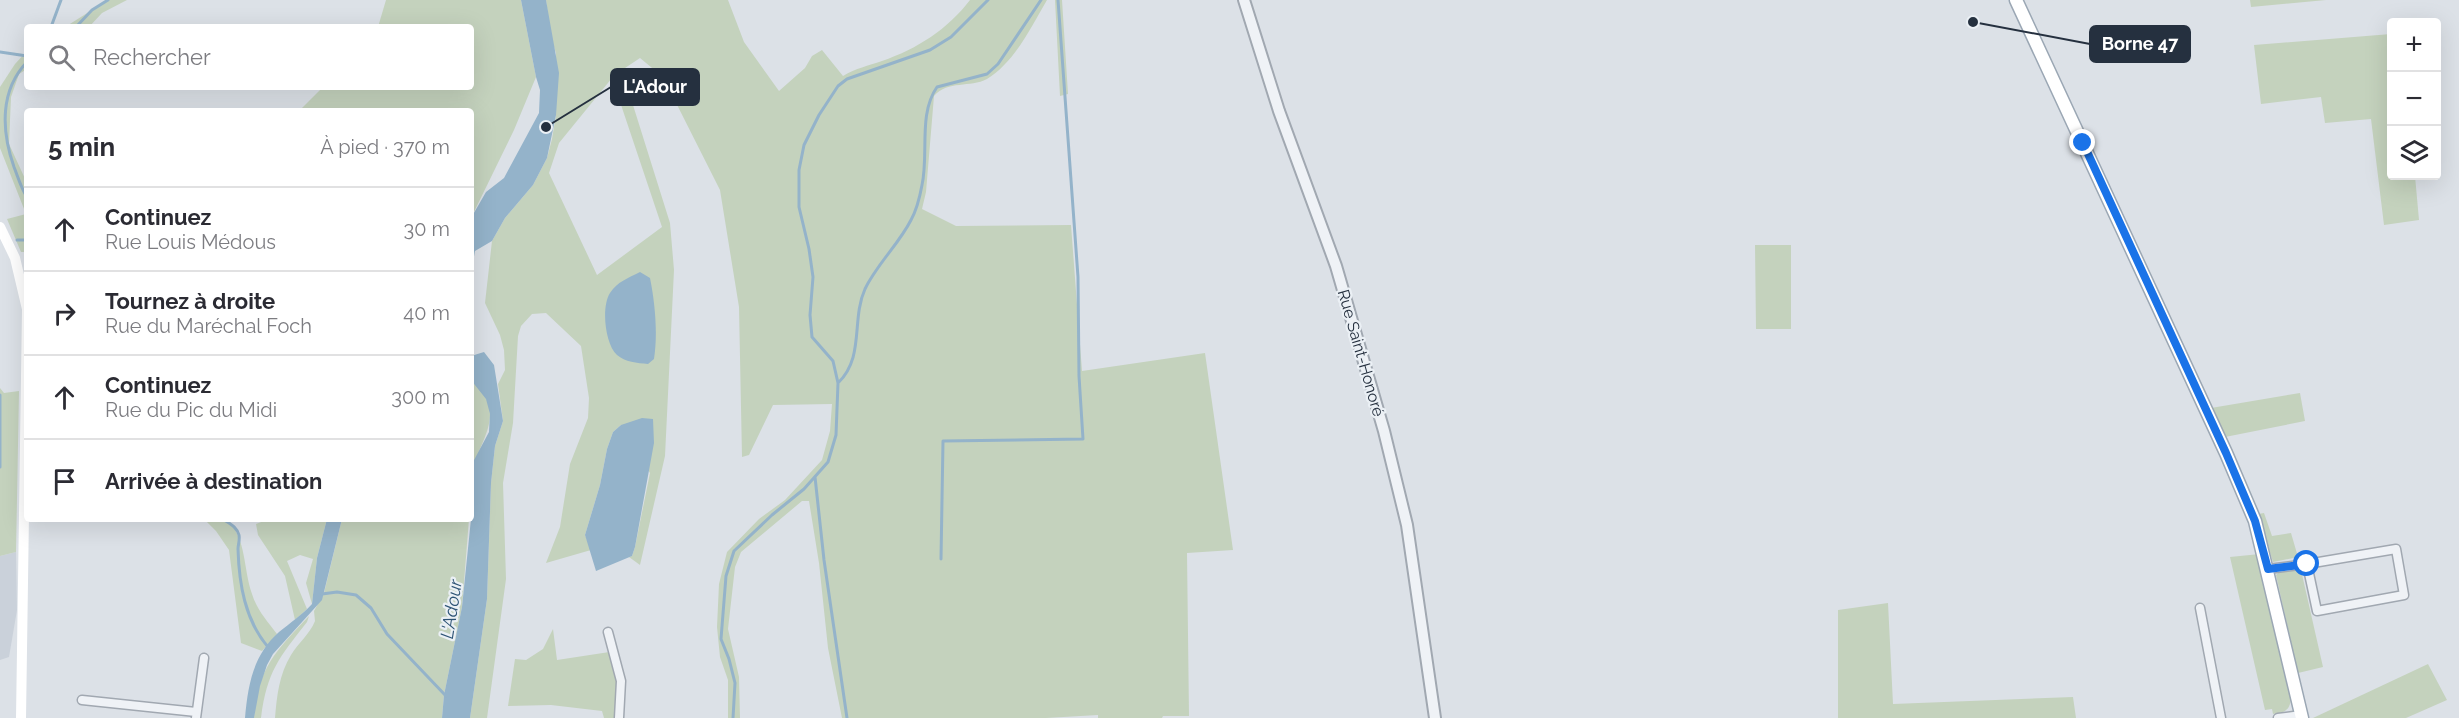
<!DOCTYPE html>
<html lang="fr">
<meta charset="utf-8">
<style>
:root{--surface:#fff;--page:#f7f7f7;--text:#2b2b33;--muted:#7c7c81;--line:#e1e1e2}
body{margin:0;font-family:Raleway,sans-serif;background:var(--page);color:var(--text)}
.controls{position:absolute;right:18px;top:18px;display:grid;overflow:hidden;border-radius:6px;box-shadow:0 6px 24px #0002}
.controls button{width:54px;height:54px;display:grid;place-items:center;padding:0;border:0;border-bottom:2px solid var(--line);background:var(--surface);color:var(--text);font:30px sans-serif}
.stop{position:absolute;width:18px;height:18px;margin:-14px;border:4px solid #1a73e8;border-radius:50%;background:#fff}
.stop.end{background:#1a73e8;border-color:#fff;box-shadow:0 2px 6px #0008}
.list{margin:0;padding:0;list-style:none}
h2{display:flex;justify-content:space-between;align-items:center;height:78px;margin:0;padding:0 24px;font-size:26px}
h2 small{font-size:20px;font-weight:400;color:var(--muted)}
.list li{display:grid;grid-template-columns:39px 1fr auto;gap:18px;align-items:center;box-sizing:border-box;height:84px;padding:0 24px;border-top:2px solid var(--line)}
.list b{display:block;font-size:22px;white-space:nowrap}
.list p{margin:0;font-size:20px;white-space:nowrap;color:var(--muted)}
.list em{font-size:20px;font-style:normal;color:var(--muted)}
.icon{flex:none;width:33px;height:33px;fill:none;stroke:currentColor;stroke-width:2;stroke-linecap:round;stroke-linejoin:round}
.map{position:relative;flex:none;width:2459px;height:718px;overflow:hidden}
.search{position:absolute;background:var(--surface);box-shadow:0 6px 24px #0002;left:24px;top:24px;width:450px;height:66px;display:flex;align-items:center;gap:15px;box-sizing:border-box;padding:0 21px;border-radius:6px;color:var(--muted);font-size:22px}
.panel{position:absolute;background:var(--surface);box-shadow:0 6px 24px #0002;left:24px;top:108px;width:450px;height:414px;border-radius:6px}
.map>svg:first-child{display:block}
.built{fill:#cad1da}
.green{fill:#c4d2bd;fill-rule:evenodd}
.water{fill:#94b3ca}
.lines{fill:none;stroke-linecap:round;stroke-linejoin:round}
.stream{stroke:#94b3ca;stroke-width:3}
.minor-casing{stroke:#a1a8b1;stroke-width:11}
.tertiary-casing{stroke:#a1a8b1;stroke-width:14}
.primary-casing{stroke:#9ba7b4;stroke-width:15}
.minor{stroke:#eff2f6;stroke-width:8}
.tertiary{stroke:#eff2f6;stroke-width:10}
.secondary{stroke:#fff;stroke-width:10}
.primary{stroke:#fff;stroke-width:12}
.route{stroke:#1a73e8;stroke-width:8}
.labels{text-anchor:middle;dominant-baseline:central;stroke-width:4.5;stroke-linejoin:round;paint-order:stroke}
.street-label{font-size:16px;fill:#25303f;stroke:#ebf0f5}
.water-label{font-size:18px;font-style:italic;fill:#2d5375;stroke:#ebf0f5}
.leader{fill:none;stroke:#25303f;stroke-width:2}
.callout-dot{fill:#25303f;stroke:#ebf0f5;stroke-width:2}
.callout{fill:#25303f;stroke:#25303f;stroke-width:2}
.callout-label{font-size:18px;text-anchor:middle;font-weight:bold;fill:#fff}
</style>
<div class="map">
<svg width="2459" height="718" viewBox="0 0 2459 718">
<rect width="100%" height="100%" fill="#dce1e7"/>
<path class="built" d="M 16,552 L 17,610 L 9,657 L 0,660 L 0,556 Z"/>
<path class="green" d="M 108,0 L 127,0 L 102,13 L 89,27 L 65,27 Z
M 386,0 L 521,0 L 536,77 L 514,130 L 471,218 L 471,111 L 299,111 L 323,87 L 471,87 L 471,27 L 378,27 Z
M 546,0 L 728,0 L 744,42 L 779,91 L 805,68 L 812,56 L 822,50 L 843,76 C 856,68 868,66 882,61 C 917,49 948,29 970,0 L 1047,0 C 1031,27 1015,62 987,79 C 970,88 948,80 934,96 L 926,192 L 922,209 L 956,226 L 1071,225 L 1082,371 L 1205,353 L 1233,550 L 1187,553 L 1189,716 L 1163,716 L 1162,718 L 1098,718 L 1098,715 L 1046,718 L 842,718 L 828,648 L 819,563 L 809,501 L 802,501 L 741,552 L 735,567 L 728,629 L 739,677 L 740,718 L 728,718 L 728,680 L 720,657 L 717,627 L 719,584 L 727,552 L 759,519 L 785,500 L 822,460 L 830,431 L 832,404 L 773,405 L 749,455 L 742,457 L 739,307 L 720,190 L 663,77 L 640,58 L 622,70 L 670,223 L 674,270 L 665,456 L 640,565 L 629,557 L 632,556 L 635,547 L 650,473 L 621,425 L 613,432 L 607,449 L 600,485 L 585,535 L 591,550 L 546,563 L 560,527 L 570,464 L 588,418 L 589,398 L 581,346 L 546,313 L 532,314 L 521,326 L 518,336 L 513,423 L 503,483 L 506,579 L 487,718 L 470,718 L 487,599 L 491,483 L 495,446 L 503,421 L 498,384 L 505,370 L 504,350 L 500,335 L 485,303 L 492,241 L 505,218 L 533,185 L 547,158 L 552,139 L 556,115 L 556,53 L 551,38 ZM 612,78 L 662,227 L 597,275 L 549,173 L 559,143 Z
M 1055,0 L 1062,0 L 1068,94 L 1060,96 Z
M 2250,0 L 2326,0 L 2251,7 Z
M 2391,34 L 2392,176 L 2415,176 L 2419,220 L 2384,225 L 2371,119 L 2325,123 L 2321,97 L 2261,104 L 2254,45 Z
M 27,51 L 27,69 L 19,74 L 11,97 L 9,144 L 27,183 L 27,252 L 21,252 L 7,219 L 26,214 L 0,148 L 0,87 L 15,64 Z
M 1755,245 L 1791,245 L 1791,329 L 1756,329 Z
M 471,380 C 510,413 478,441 471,475 Z
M 0,388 L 4,393 L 19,391 L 16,552 L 0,556 Z
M 2300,393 L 2305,421 L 2225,437 L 2211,408 Z
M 2264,513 L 2272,536 L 2291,533 L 2298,557 L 2273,562 L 2258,514 Z
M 204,519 L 227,519 C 247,540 243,568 252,594 C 257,610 267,621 277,634 L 262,651 L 241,643 L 229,550 L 216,531 Z
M 269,519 L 327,519 L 317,558 L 312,604 L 306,583 L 313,559 L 300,555 L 287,561 L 307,609 L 295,620 L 285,576 L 258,535 L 256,524 Z
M 342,519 L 469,519 L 462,607 L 444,695 L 442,718 L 275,718 C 277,695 279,675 291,655 C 298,643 310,634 315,621 L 314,611 L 324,593 Z
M 2260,554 L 2291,698 C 2290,710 2285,713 2273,714 L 2272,709 L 2265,710 L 2230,557 Z
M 2298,568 L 2301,570 L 2323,667 L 2298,673 L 2276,575 L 2281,570 Z
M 1888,603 L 1893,704 L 2073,697 L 2076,718 L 1838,718 L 1838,610 Z
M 309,616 L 307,622 C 279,658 267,671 261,718 L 254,718 C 258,667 276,651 309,616 Z
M 553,629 L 557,660 L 616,651 L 622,668 L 623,718 L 604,718 L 602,711 L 551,705 L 508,706 L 515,659 L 526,660 L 543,649 Z
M 2428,664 L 2447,700 L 2406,718 L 2313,718 Z"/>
<path class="water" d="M 521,0 L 546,0 L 559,73 L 556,115 L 547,158 L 533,185 L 505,218 L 492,241 L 475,251 L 471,273 L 471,218 L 486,192 L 504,178 L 539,113 L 540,90 L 536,77 Z
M 640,272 L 650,278 C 655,303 658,333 654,359 L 648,364 C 637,363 625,362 617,355 C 605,344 601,307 610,293 C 617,282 628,278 640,272 Z
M 484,352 L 494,365 L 503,421 L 495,446 L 491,483 L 487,599 L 470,718 L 442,718 L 444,695 L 462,607 L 471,519 L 471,475 L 473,462 L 489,432 L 490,414 L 486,399 L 471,380 L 471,356 Z
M 642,418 L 653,419 L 654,443 L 635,547 L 632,556 L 596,571 L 585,535 L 600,485 L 607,449 L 613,432 L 621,425 Z
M 327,519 L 342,519 L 322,600 L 273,654 L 267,665 L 260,686 L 254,718 L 245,718 C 248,685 253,655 279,632 C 290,623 302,615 312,604 L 317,558 Z"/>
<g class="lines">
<path class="stream" d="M 51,27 L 61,0
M 76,27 L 92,10 L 108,0
M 0,52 L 27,56
M 27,62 C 0,90 1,130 14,167 C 18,177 21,188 27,197
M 17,240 L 27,240
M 838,383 C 865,357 851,320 865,289 C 877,264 899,244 911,220 C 916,211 920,196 922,185 C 929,154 918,114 937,87 L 987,74 L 998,64 L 1041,0
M 0,395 L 0,467
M 815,477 L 824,560 L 847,718
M 223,519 C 230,524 237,527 239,535 C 240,540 238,545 238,549 C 239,584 245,620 268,647
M 941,559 L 943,441 L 1083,439 L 1079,376 L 1078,277 L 1058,0
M 322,594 L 337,592 L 356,595 L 371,608 L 387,634 L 446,696
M 733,718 L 735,683 L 729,659 L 721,639 L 726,576 L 734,551 L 772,515 L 804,489 L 828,462 L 836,435 L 838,383 L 833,361 L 812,337 L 810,315 L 813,277 L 809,249 L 799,207 L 799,170 L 804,145 L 819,115 L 838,86 L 847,79 L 930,50 L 951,37 L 988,0"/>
<defs>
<path id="minor" d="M 2268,569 L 2307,564 L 2317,611 L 2404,595 L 2396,549 L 2307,564
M 2200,608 L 2221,718
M 608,632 L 621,681 L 619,718
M 82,700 L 196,712
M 196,718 L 204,658
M 2278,718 L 2301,715"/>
<path id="tertiary" d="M 1244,0 L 1279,111 L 1336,266 L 1384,431 L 1407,525 L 1435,718"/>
<path id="primary" d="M 2016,0 L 2226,453 L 2255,521 L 2302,718"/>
</defs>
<use href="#minor" class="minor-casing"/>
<use href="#tertiary" class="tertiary-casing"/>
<use href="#primary" class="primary-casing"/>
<use href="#minor" class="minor"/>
<use href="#tertiary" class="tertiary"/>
<path class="secondary" d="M 0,227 L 15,258 L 27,309 L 21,718"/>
<use href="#primary" class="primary"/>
</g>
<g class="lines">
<path class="route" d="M 2083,143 L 2226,453 L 2255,521 L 2268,569 L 2307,564"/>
</g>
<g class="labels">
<g class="street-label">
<text transform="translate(1361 353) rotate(74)">Rue Saint-Honoré</text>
</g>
<g class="water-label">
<text transform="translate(451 609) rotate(-81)">L'Adour</text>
</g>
</g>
<path class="leader" d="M1973 22L2090 44M546 127L611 87"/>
<g class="callout-dot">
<circle cx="1973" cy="22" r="6"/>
<circle cx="546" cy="127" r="6"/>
</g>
<g class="callout">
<rect x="2090" y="26" width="100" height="36" rx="6"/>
<rect x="611" y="69" width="88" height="36" rx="6"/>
</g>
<g class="callout-label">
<text x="2140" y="50">Borne 47</text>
<text x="655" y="93">L'Adour</text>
</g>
</svg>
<div class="controls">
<button>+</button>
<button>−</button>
<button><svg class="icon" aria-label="layers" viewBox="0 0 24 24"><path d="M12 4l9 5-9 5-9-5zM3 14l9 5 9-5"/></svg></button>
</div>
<div class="stop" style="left:2307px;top:564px"></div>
<div class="stop end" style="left:2083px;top:143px"></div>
<div class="search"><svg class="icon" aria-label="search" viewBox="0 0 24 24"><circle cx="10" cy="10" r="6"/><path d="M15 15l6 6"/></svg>Rechercher</div>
<section class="panel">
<h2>5 min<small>À pied · 370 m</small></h2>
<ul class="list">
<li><svg class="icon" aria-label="ahead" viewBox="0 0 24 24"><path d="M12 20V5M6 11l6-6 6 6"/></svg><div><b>Continuez</b><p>Rue Louis Médous</p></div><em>30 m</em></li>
<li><svg class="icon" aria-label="right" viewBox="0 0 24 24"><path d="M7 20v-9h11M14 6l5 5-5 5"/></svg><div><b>Tournez à droite</b><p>Rue du Maréchal Foch</p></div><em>40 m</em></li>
<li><svg class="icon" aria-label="ahead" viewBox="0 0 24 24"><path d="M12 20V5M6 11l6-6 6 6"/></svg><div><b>Continuez</b><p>Rue du Pic du Midi</p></div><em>300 m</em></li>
<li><svg class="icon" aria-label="arrive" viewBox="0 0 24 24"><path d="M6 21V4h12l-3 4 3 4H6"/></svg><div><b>Arrivée à destination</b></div></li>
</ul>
</section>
</div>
